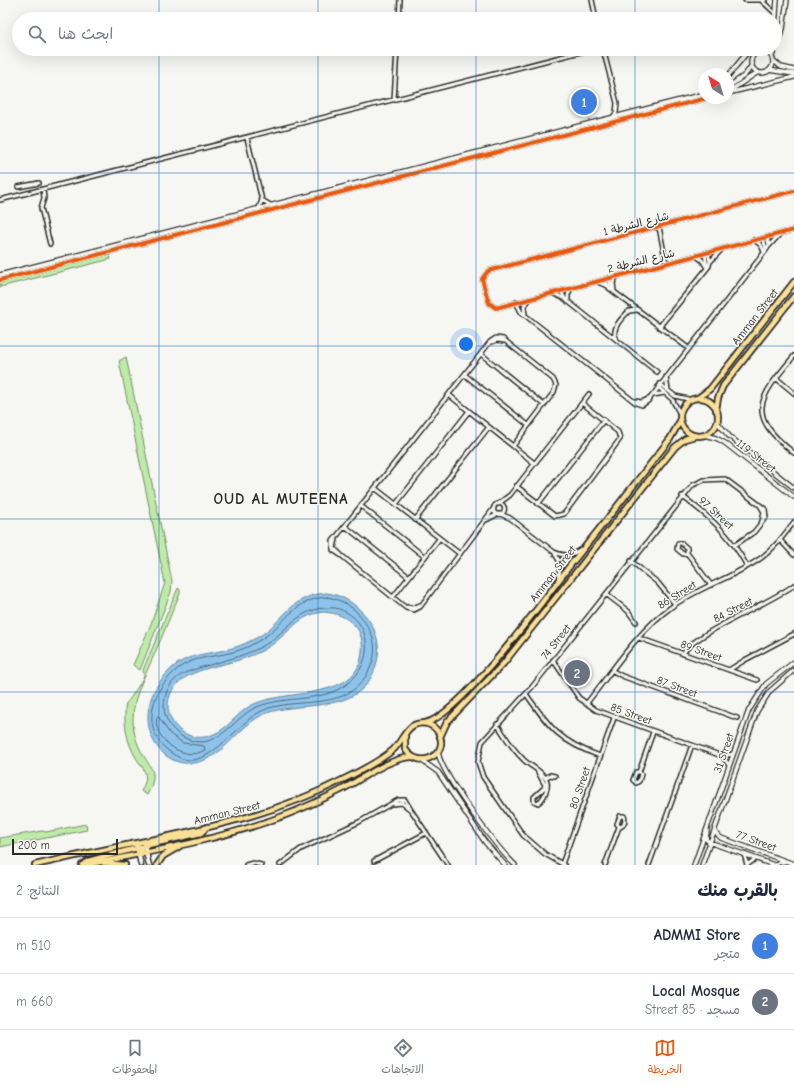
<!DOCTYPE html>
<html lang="ar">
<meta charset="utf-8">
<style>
:root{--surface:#fff;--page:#f2f2f3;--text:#1f2937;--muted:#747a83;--line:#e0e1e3;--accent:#ea580c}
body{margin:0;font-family:"Comic Neue","Playpen Sans Arabic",sans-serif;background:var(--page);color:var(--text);direction:rtl}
.compass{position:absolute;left:698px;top:68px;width:36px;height:36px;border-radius:50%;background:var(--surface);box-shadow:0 4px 16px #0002;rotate:323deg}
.scale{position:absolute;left:12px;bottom:10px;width:106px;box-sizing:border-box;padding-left:4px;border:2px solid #2b2b2b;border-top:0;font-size:11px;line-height:14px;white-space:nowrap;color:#2b2b2b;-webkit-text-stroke:3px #f6f6f2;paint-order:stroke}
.you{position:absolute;left:466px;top:344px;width:14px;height:14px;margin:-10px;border:3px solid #fff;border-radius:50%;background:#1a73e8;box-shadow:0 0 0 6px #1a73e833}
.badge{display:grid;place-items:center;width:26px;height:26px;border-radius:50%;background:var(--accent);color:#fff;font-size:13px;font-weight:700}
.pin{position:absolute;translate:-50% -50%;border:2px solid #fff;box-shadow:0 1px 4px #0006}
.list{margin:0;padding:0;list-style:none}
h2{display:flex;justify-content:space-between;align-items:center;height:52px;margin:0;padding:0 16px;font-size:17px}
h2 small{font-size:13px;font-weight:400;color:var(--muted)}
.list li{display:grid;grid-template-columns:26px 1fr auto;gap:12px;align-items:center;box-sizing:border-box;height:56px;padding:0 16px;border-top:1px solid var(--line)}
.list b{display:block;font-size:15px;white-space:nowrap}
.list p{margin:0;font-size:13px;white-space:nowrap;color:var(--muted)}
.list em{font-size:13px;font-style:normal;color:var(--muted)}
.icon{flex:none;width:22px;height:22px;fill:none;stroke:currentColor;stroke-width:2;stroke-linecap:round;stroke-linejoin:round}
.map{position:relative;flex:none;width:794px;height:865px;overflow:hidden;direction:ltr}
.search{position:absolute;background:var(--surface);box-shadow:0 4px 16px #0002;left:12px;right:12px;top:12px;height:44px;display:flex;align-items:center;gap:10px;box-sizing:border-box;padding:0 14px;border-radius:22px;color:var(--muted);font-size:15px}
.sheet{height:164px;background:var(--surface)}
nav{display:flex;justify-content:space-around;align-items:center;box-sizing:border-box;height:56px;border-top:1px solid var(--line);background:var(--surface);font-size:11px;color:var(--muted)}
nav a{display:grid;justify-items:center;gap:2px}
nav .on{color:var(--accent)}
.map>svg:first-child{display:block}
.green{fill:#bfeba8;stroke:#758b6a}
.water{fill:#8dc3eb;stroke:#66869e;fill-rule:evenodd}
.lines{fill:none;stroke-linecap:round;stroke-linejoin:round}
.shore{stroke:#526878;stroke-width:1}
.minor-casing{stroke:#2b2b2b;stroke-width:6}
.tertiary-casing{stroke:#2b2b2b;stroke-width:6}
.secondary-casing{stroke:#2b2b2b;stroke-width:7}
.primary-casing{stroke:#2b2b2b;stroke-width:8}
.minor{stroke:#f6f6f2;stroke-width:3}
.tertiary{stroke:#f6f6f2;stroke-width:3.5}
.secondary{stroke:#f6f6f2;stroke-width:4}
.primary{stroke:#fadf96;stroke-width:4.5}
.cycleway-casing{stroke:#f6f6f2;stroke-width:6}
.cycleway{stroke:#e8590c;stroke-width:4}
.grid{fill:none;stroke:#1f6fb2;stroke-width:1;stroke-opacity:0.55}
.labels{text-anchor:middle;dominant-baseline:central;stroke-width:3;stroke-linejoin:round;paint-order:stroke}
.street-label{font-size:11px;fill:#2b2b2b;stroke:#f6f6f2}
.district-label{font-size:15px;font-weight:bold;letter-spacing:1px;fill:#2b2b2b;stroke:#f6f6f2}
</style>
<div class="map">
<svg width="794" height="865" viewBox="0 0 794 865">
<rect width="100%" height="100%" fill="#f6f6f2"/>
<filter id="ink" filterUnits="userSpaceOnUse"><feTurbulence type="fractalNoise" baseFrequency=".025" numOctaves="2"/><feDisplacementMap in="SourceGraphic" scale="8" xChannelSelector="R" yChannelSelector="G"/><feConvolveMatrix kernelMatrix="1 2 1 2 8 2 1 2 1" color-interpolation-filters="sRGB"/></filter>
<g filter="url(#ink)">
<path class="green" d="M 109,254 L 111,259 L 0,287 L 0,282 Z
M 126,357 L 172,581 L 171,592 L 140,670 L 133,665 L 151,624 L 165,583 L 119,361 Z
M 178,588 L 180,590 L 180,593 C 171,614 163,635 154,655 C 145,677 133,695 133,719 C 133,729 135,739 140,749 C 150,769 160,771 147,795 L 141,791 C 152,772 141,769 133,752 C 126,739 123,718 126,703 C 129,702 142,680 144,676 L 143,670 Z
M 86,824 L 87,830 L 0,847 L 0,838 L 42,831 L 46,832 Z"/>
<path class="water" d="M 327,593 C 342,595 354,603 364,614 C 375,626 380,642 378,657 C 367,716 311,700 270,712 C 250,718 237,736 221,750 C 168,794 117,719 171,669 C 189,652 210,655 232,648 C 241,646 250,641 258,637 C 285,621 290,595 327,593 ZM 323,612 C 337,613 345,616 355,626 C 361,632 363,643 362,651 C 359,705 278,686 247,708 C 236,715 227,729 214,734 C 185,748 155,715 174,688 C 188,667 228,666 250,656 C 261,652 270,647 279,639 C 295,626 301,615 323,612 Z"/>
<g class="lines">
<path class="shore" d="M 327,597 C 341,599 356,608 364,621 C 374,635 378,649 371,666 C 352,712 307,697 269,708 C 250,714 239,730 224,742 C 215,750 205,758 193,760 C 185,761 177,757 170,752 C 141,731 150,694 174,672 C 191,656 211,658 233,652 C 242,650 252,645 260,640 C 285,625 293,599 327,597 Z
M 324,608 C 329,608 335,607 339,609 C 374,621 374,664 347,684 C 322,703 286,695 257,707 C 237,715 225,740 202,742 C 192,742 182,738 175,731 C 168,725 163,713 164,704 C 167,674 189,671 213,664 C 229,659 246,655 261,647 C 286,634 294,611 324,608 Z
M 158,716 L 170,734 L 183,743 L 204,746 L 205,750 C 180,765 148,731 158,716 Z"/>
<defs>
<path id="minor" d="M 592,0 L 596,19
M 745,0 L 765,0
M 762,1 L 776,14
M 399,19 L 400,0
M 603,49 L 617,103 L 616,113 L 612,118
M 394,100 L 397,49
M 247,138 L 262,200 L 258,210
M 18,187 L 39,183
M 43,189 L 44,198 L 41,208 L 50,244
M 794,191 L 488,271 L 482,279 L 489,303 L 496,308 L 794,230
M 0,200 L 592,49
M 262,200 L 272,206
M 659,227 L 666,263
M 763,238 L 766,249
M 754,240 L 761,245 L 764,252
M 769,246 L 780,234
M 705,253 L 707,268
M 696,256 L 702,260 L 707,268
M 710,262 L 722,249
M 609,278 L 612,289
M 605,279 L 609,288 L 688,348
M 597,282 L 608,286
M 561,291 L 565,299 L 657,372
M 614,291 L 613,283 L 617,276
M 552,293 L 563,298
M 516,302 L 521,312 L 636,403 L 642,405 L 648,401 L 767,249 L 769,245 L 767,237
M 568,302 L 568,295 L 571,288
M 525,315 L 524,306 L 529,300
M 659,327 L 709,266 L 710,261 L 708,252
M 616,338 C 611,328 622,318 629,311 L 637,310
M 492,342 L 497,340 L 504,341
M 481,354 L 544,405
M 794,356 C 759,398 744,414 794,453
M 465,375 L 528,425
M 666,377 L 668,390
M 776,378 L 794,393
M 660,384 L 675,396 L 692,400
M 658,387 L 672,399 L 680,414
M 449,395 L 534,463
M 653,395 L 665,393
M 635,401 L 642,402 L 648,399
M 516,486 L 555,516 L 564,514 L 620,439 L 618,432 L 582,403
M 375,488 L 460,554
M 682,496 C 712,519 729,533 747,566
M493.5 509a5.5 5.5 0 1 1 11 0a5.5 5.5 0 1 1-11 0Z
M 396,504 L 469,411
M 498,504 L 510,495 L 589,394
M 538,504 L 604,420
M 361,506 L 425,557
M 761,507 L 764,512 L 762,521
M 500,514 L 510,518 L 554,552 C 565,557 571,556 581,549
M 415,520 L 489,427
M 486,520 L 498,514
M 345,526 L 409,577
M 336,539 L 334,548 L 342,556 L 406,608 L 414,610 L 420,607 L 494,508
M 780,540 L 794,555
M 678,543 L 681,543 L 687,548 L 687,553 L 683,554 L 677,549 Z
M 687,553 L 711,585
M 555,554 L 561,564 L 558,580
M 342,556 L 333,550 L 333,541 L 490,342 L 496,338 L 503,339 L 553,379 L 556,385 L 554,392 L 513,446
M 631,561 L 658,583 L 675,604
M 606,594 L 628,611 L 636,622
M 393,597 L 439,539
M 407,607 L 413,608 L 420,605
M 639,638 L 757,680
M 683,654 C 692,634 771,603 794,585
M 553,660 L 579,698 L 596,710 L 722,756 L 733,754
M 729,670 L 745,660 L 794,634
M 613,671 L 622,676 L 737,718
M 526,694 C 550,728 560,742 600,756
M 586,704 C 611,673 637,632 670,608 C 698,587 733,578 761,558 C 775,548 784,535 794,522
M 497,724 C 505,736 512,749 523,759 C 529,766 541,770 546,779 C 550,786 544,799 538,803 L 534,801 L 534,797 L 544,788 L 545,785 L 538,772
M 722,756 L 729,765
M 636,772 L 639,772 L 641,774 L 639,781 L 636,783 L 633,780 Z
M 639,772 L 653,732
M 545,778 L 550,775 L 555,776
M 393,804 L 402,803 L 411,810 L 448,865
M 620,816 L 624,816 C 626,820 624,826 620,827 L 617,824 Z
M 744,854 L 747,865
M 374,861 L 426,833
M 562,864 L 614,718
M 246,865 L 253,863 L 261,865
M 280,865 L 301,849 L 359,822 L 398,800 L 405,800 L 411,810
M 564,865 L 545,854 L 523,835 L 483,777 L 478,762 L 482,742 L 532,687 L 693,485 L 704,480 L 725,479 L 765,509 L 766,517 L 754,532 L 735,545
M 605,865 L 619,827
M 649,865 L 692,745
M 747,865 L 755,859"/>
<path id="tertiary" d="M 775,27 L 777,0
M751 62a11 11 0 1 1 22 0a11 11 0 1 1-22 0Z
M 772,56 L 783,29 L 787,0
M 774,61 L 781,67 L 794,70
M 769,70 L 794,74
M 728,76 L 750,49
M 728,87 L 745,75 L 752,65
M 728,92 L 758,72
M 728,93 L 794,77
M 0,275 L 704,94
M 0,280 L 707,98
M 717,422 L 729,436 L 794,488
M 704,435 L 716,438 L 725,443 L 794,497
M 438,751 C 439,772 498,849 515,865
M 421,760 L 438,772 L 485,842 L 505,865
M 707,831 L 706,839 L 709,842 L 774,865
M 714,831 L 721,838 L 794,864
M 694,865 L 749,710 L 766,684 L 794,662
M 702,865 L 757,711 L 770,691 L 794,670
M 776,865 L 779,862 L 784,862"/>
<path id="secondary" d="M 136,843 L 141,865
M 144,844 L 149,865"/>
<path id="primary" d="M 698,398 L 710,389 L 794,282
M680 417a19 19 0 1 1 38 0a19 19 0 1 1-38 0Z
M 716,410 L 718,398 L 723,386 L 794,296
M 425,723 C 459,717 548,594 572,563 C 605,522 638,480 670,439 L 680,421
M 440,737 L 447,722 L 503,664 L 675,447 L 685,439 L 695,436
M 138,853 L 144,846 L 201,833 L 207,827
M 104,863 L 125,865
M 35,865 C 78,855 122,846 165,837 C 225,824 283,810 338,782 C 357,773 377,763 393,750 C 401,743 405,729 414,725 C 423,721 433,724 438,732 C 451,753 420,772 405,749 L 405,735
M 82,865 L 88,861 L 141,847
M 87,865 C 146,852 208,842 266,822 C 291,814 315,803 339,791 C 359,781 390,757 412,757
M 157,865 L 163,856 L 180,846"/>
</defs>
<use href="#minor" class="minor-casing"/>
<use href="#tertiary" class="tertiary-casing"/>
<use href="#secondary" class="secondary-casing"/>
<use href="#primary" class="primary-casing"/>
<use href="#minor" class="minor"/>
<use href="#tertiary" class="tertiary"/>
<use href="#secondary" class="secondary"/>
<use href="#primary" class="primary"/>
<defs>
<path id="cycleway" d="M 794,191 L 488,271 L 482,279 L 489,303 L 496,308 L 794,230
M 0,280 L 707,98"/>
</defs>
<use href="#cycleway" class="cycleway-casing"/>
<use href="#cycleway" class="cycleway"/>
</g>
</g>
<path class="grid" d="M 159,0 L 159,19M 318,0 L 318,19M 476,0 L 476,19M 635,0 L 635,19M 159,49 L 159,865M 318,49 L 318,865M 476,49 L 476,865M 635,49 L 635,865M 0,173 L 794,173M 0,346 L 794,346M 0,519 L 794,519M 0,692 L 794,692"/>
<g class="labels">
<g class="street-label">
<text transform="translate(636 224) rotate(-14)">شارع الشرطة 1</text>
<text transform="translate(641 261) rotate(-14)">شارع الشرطة 2</text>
<text transform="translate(755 317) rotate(-52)">Amman Street</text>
<text transform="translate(756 456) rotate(38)">119 Street</text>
<text transform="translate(716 513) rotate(42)">97 Street</text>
<text transform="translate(553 574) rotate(-52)">Amman Street</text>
<text transform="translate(677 595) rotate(-32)">86 Street</text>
<text transform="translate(733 610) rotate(-27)">84 Street</text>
<text transform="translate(556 642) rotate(-52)">74 Street</text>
<text transform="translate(701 651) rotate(20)">89 Street</text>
<text transform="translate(677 687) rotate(20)">87 Street</text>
<text transform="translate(631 714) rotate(20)">85 Street</text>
<text transform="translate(724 753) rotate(-71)">31 Street</text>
<text transform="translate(580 788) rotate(-71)">80 Street</text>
<text transform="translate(227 813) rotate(-14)">Amman Street</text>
<text transform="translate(756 841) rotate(20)">77 Street</text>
</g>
<g class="district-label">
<text x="281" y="499">OUD AL MUTEENA</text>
</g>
</g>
</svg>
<svg class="compass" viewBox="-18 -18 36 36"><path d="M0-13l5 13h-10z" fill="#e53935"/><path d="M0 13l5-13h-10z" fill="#747a83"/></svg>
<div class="scale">200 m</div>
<div class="you"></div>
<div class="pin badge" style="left:584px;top:102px;background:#3f7fe0">1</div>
<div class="pin badge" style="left:577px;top:673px;background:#6b7280">2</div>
<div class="search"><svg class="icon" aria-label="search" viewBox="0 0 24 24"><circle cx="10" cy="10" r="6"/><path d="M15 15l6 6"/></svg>ابحث هنا</div>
</div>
<section class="sheet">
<h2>بالقرب منك<small>النتائج: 2</small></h2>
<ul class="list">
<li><span class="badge" style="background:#3f7fe0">1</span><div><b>ADMMI Store</b><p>متجر</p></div><em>510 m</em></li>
<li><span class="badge" style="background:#6b7280">2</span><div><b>Local Mosque</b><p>مسجد · 85 Street</p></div><em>660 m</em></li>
</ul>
</section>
<nav>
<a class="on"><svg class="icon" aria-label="map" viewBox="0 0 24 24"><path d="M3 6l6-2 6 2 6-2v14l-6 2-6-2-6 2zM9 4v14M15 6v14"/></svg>الخريطة</a>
<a><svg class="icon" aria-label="directions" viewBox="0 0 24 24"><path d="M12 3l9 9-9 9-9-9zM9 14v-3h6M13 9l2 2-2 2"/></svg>الاتجاهات</a>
<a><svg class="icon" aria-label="saved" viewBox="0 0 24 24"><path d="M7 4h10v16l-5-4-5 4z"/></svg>المحفوظات</a>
</nav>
